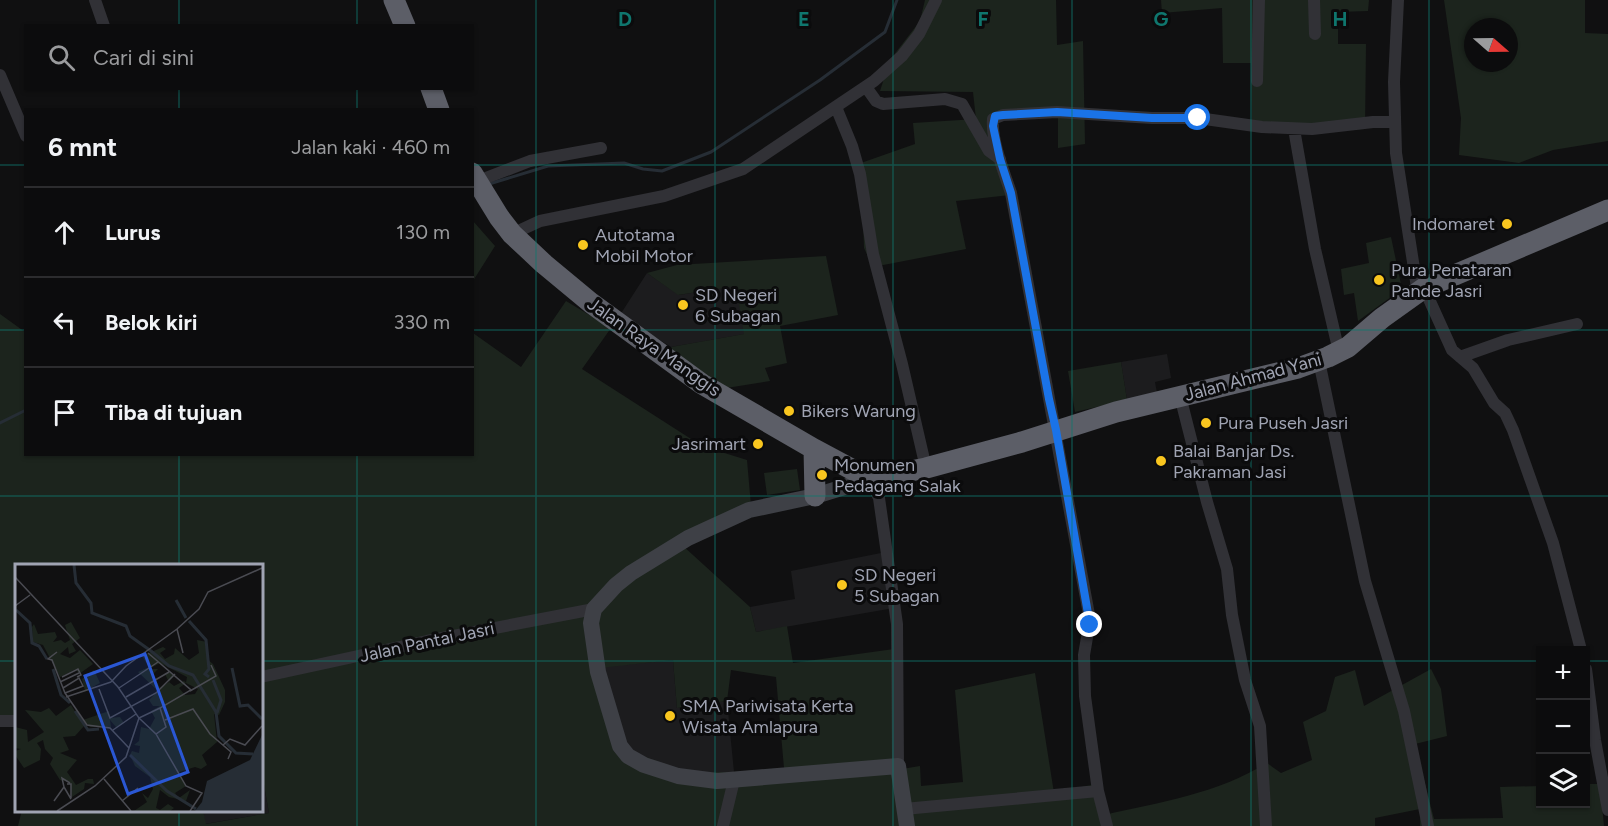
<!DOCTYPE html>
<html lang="id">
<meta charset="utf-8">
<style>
:root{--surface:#0c0c0d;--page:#1a1a1b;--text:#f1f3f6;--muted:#9a9b9d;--line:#2c2c2e}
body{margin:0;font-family:Figtree,sans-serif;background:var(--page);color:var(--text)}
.controls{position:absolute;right:18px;bottom:18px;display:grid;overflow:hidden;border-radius:0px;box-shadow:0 2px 4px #0004}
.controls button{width:54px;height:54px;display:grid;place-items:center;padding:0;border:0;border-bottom:2px solid var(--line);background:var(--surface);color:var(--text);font:30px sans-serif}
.compass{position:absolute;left:1464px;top:18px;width:54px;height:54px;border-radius:50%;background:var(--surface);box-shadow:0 2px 4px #0004;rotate:110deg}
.stop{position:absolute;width:18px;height:18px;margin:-14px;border:4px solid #1a73e8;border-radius:50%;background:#fff}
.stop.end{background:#1a73e8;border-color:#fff;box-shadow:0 2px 6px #0008}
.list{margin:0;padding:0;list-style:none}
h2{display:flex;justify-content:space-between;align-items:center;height:78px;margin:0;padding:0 24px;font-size:26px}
h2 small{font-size:20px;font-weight:400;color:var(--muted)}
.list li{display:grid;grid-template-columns:39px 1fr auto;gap:18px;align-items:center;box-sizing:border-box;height:90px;padding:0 24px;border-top:2px solid var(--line)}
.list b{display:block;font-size:22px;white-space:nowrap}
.list em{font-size:20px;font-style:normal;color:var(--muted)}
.icon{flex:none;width:33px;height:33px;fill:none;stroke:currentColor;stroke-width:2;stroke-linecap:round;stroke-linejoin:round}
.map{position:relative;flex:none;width:1608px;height:826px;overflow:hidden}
.search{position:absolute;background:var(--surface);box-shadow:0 2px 4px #0004;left:24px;top:24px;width:450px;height:66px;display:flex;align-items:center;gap:15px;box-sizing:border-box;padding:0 21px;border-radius:0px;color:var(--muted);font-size:22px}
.panel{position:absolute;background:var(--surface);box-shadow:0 2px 4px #0004;left:24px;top:108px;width:450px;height:348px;border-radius:0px}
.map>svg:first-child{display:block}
.built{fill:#1c1c1e}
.green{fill:#1c241d;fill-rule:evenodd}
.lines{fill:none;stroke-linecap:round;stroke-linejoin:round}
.stream{stroke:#262d35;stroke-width:3}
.street{stroke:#313136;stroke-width:12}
.secondary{stroke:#3e4046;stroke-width:16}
.highway{stroke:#5c5e67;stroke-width:21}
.route{stroke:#1a73e8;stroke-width:8}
.grid{fill:none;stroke:#0f766e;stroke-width:1.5;stroke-opacity:0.55}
.poi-dot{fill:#f9c61f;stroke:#0b0b0c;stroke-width:2}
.labels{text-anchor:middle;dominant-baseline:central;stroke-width:6;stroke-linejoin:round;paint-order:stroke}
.poi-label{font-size:18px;fill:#a0a4b3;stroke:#0b0b0c;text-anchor:start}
.street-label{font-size:18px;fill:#a0a4b3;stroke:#0b0b0c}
.inset-river{fill:none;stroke:#262d35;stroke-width:3}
.inset-road{fill:none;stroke:#4a4b52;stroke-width:1.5}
.view{fill:#2a57d4;fill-opacity:0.15;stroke:#2a57d4;stroke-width:3}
.inset-edge{fill:none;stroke:#a0a4b3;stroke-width:3}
.grid-label{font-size:20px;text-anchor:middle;font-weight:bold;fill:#0f766e;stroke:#0b0b0c;stroke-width:6;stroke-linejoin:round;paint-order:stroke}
</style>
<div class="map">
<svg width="1608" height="826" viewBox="0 0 1608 826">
<rect width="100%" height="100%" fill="#101011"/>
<path class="built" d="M 647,273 L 679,295 L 736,285 L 745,334 L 671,347 L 620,315 Z
M 1167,354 L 1171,378 L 1155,382 L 1157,393 L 1127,400 L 1121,362 Z
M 886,552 L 894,608 L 756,632 L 750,607 L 795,599 L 791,571 Z
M 673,660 L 677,708 L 727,701 L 734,772 L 688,772 L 631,758 L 600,667 Z
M 261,768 L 269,813 L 205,824 L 203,810 L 261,810 Z"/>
<path class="green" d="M 925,0 L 1056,0 L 1057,45 L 1083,41 L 1085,144 L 1058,148 L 1058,114 L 997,119 L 1010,195 L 956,201 L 966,249 L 873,267 L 864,248 L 861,163 L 915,144 L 913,123 L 976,119 L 973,92 L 880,91 L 890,60 L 920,21 Z
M 1161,0 L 1369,0 L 1368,11 L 1338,12 L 1338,44 L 1366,44 L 1365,129 L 1313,132 L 1252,127 L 1251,63 L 1223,63 L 1222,8 L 1162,13 Z
M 1444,0 L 1585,0 L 1585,33 L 1608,34 L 1608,141 L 1553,150 L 1519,163 L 1459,155 L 1461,118 ZM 1473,27 L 1509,27 L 1509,63 L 1473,63 Z
M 473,221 L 495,246 L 473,281 Z
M 1391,237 L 1402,289 L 1358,321 L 1354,293 L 1344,295 L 1341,269 L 1369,263 L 1366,243 Z
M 826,256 L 838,315 L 780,326 L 787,363 L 765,368 L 770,381 L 714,390 L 664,361 L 671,347 L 744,334 L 736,286 L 678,295 L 647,273 L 677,265 Z
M 566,301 L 611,328 L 582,369 L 702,446 L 747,460 L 752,517 L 682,545 L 750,607 L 756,632 L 787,626 L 793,663 L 894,649 L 896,770 L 920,766 L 921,786 L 963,782 L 955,690 L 1035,673 L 1054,793 L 1100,783 L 1104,815 C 1161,802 1216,794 1267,763 L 1281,773 L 1312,760 L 1303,722 L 1326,711 L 1335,677 L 1355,670 L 1364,706 L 1431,669 L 1441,689 L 1447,736 L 1415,744 L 1434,819 L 1503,818 L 1500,787 L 1540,786 L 1540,804 L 1586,804 L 1586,784 L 1600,784 L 1604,826 L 1420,826 L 1420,809 L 1375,818 L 1375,826 L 18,826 L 22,810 L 203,810 L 206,824 L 269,813 L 261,768 L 261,565 L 16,565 L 16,722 L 0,723 L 0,314 L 25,332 L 26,454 L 472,454 L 473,333 L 521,367 ZM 673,660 L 677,708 L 727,701 L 731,670 L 776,677 L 784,768 L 734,772 L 688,772 L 623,749 L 600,668 Z
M 1121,362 L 1127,400 L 1075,412 L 1068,371 Z
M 797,469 L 800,490 L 767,495 L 764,473 Z"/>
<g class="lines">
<path class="stream" d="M 489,184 L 548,166 L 624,163 L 643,169 L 662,171 L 711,152 L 820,80 L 885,32 L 897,0
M 0,423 L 26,410"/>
<path class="street" d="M 95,0 L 104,26
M 1314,0 L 1315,34
M 1398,0 L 1394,82 L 1396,153 L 1418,294
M 0,75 L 26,136
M 1257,81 L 1259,0
M 866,87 L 876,101 L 883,104 L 945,99 L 962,104 L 989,151 L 1000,159
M 836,107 L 852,146 L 860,174 L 873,254 L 902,364 L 926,468
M 1294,129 L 1315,249 L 1339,352
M 478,181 L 530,161 L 601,148
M 512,234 L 540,221 L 664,196 L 743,169 L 874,81 L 902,56 L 919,34 L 936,0
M 1424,288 L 1452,350 L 1473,368 L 1494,403 L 1505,413 L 1513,430 L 1553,543 L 1581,650
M 1460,357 L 1508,340 L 1577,324
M 1319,361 L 1365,581 L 1404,711 L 1428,826
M 1180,396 L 1207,502 L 1227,569 L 1232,615 L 1245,680 L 1260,726 L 1266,826
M 870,479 L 879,498 L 897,624 L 898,766
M 1586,669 L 1595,740 L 1608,810
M 261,677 L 427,641 L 594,609
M 0,721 L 16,721
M 904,809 L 1098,791
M 723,826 L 734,780
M 1107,826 L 1098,791 L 1085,696 L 1084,655 L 1090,620 L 1011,193 C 1004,172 991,140 993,119 L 1003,115 L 1057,112 L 1152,118 L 1198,118 L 1262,127 L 1312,129 L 1373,122 L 1395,122"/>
<path class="secondary" d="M 870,479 L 815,496 L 749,510 L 688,538 L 631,573 L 616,585 L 594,609 L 591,623 L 598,672 L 620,746 L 628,756 L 644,765 L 678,776 L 717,781 L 898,766 L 907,826"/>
<path class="highway" d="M 394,0 L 405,26
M 431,88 L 439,110
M 472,173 L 499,217 L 512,234 L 544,264 L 591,303 L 702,384 L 814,449 L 870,479 L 926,468 L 1022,442 L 1116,412 L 1298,368 L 1328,357 L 1348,347 L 1382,318 L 1424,288 L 1608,210
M 814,449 L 815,496"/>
</g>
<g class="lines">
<path class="route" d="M 1090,625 L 1056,430 L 1049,399 L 1011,193 L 1000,159 L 993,126 L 995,116 L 1003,115 L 1057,112 L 1152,118 L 1198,118"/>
</g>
<path class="grid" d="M 179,0 L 179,26M 357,0 L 357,26M 536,0 L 536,826M 715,0 L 715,826M 893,0 L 893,826M 1072,0 L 1072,826M 1251,0 L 1251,826M 1429,0 L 1429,826M 179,88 L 179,110M 357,88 L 357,110M 0,165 L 26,165M 472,165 L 1608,165M 0,330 L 26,330M 472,330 L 1608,330M 179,454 L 179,565M 357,454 L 357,826M 0,496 L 1608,496M 0,661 L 16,661M 261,661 L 1540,661M 1586,661 L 1608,661M 179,810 L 179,826"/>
<g class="poi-dot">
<circle cx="1507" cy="224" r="6"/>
<circle cx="583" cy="245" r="6"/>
<circle cx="1379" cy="280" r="6"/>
<circle cx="683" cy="305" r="6"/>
<circle cx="789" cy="411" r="6"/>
<circle cx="1206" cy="423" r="6"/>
<circle cx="758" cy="444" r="6"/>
<circle cx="1161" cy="461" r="6"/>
<circle cx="822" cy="475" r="6"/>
<circle cx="842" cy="585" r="6"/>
<circle cx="670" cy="716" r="6"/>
</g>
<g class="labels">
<g class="poi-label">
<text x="1495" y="224" text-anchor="end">Indomaret</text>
<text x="595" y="235">Autotama<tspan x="595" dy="21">Mobil Motor</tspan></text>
<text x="1391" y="270">Pura Penataran<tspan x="1391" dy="21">Pande Jasri</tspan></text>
<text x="695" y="295">SD Negeri<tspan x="695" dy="21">6 Subagan</tspan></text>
<text x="801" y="411">Bikers Warung</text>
<text x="1218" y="423">Pura Puseh Jasri</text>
<text x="746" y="444" text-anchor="end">Jasrimart</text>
<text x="1173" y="451">Balai Banjar Ds.<tspan x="1173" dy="21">Pakraman Jasi</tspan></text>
<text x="834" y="465">Monumen<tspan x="834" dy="21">Pedagang Salak</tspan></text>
<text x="854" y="575">SD Negeri<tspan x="854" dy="21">5 Subagan</tspan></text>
<text x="682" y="706">SMA Pariwisata Kerta<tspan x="682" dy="21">Wisata Amlapura</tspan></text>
</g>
<g class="street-label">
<text transform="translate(654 347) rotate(35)">Jalan Raya Manggis</text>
<text transform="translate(1253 377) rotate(-15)">Jalan Ahmad Yani</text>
<text transform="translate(427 642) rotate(-12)">Jalan Pantai Jasri</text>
</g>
</g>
<g transform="translate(15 564)">
<rect width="248" height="248" fill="#101011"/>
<path d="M 56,58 L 65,74 L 57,80 L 61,87 L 54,90 L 53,83 L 45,90 L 55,94 L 65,86 L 78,100 L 64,110 L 61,105 L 45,113 L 28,81 L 18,78 L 17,63 L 19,60 L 23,70 L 40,68 L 42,73 L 38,78 L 46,76 L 50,79 L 55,76 L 50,61 ZM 182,76 L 192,78 L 192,95 L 198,100 L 210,126 L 210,138 L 204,151 L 199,150 L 202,178 L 187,191 L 192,201 L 186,205 L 180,203 L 164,208 L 171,222 L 160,229 L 164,234 L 175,226 L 171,237 L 154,233 L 145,226 L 141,244 L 145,246 L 153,240 L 159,244 L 155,247 L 119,247 L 132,238 L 127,229 L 133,234 L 138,225 L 135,213 L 120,202 L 115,191 L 117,187 L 124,189 L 125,182 L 119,181 L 124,177 L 126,163 L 134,165 L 140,154 L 136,147 L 145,142 L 138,142 L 134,136 L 143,127 L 123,108 L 134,103 L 127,92 L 148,83 L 151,85 L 145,89 L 150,95 L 159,90 L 160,84 L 174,96 L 184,89 ZM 145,99 L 172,113 L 171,119 L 183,125 L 180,130 L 170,131 L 164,124 L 171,119 L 169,117 L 159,122 L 154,118 L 160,111 L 154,108 L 150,110 L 154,118 L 145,124 L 138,110 L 143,105 L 134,105 ZM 79,106 L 85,119 L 70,127 L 67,115 ZM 56,141 L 69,162 L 60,172 L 48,173 L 54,186 L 45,189 L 62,196 L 52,208 L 61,221 L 73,215 L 78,215 L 79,220 L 70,219 L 69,225 L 57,233 L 55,218 L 45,216 L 35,200 L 38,194 L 30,185 L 28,176 L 22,179 L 26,185 L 25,196 L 9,204 L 0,191 L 0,187 L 6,185 L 0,184 L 0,163 L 12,166 L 13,178 L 29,168 L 10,146 L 26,148 L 34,144 L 41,152 ZM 94,147 L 95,154 L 105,153 L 109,159 L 101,163 L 95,156 L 96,163 L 75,163 L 68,156 Z" fill="#1c241d" fill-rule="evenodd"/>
<path d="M 247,171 L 247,247 L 180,247 L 187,238 L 192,217 L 235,196 Z" fill="#262d35"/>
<path class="inset-river" d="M 59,1 L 61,19 L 76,39 L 77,49 L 111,62 L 115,72 L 136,87M 161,36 L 171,54M 1,46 L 15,59 L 17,79 L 24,82 L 32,95M 174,57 L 191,76 L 194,105 L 190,110 L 194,113M 136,87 L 154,102 L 178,111 L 201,148 L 204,172 L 221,189 L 238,190M 217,104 L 225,142 L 233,141 L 247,155M 38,105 L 46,131 L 55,139M 198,116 L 206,136 L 202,149M 60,147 L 73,166 L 84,165M 115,191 L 152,227 L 181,245"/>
<path class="inset-road" d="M 0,13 L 103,123 L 124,154 L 111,193 L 80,222 L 42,247M 0,42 L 15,31M 162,65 L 168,89M 42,88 L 33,95 L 37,96 L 50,129 L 68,122 L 64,114 L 48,124M 133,89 L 176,126 L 145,144 L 151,163 L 141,170 L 124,154 L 145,144M 47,113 L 63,105 L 66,111 L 62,113M 45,118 L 64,109M 96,118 L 111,102 L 162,65 L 184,45 L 193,28 L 247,4M 104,124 L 143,98M 84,125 L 95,154 L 141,129 L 160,110M 175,127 L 201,112 L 196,101M 50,129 L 72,161 L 95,164 L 114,184M 51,133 L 96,118M 111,133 L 154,108M 150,156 L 178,145 L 195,170 L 216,188 L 213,195M 98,166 L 121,150M 141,170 L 171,222 L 187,229 L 175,247M 208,181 L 215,175 L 230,181 L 247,162M 89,215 L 116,247M 52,220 L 56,220 L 56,234M 49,223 L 47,214 L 55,219M 39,237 L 49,223 L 56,235M 107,237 L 123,224"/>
<path class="view" d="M 130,90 L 173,208 L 113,230 L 70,112 Z"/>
<rect width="248" height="248" class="inset-edge"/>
</g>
<g class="grid-label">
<text x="625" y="26">D</text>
<text x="804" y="26">E</text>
<text x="983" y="26">F</text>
<text x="1161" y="26">G</text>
<text x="1340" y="26">H</text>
</g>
</svg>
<div class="controls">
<button>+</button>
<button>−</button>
<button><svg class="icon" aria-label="layers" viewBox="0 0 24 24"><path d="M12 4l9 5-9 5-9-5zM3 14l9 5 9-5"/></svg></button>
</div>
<svg class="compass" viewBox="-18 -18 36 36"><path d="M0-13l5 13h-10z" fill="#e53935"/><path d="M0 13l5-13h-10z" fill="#9a9b9d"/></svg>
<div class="stop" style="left:1198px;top:118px"></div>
<div class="stop end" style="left:1090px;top:625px"></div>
<div class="search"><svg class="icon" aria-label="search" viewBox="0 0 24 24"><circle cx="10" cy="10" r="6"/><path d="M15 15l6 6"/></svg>Cari di sini</div>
<section class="panel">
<h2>6 mnt<small>Jalan kaki · 460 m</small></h2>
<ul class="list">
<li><svg class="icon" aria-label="ahead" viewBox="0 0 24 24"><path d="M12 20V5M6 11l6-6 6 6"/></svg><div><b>Lurus</b></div><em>130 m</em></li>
<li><svg class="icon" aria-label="left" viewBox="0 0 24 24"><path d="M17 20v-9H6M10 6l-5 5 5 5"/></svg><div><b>Belok kiri</b></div><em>330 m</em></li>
<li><svg class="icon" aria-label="arrive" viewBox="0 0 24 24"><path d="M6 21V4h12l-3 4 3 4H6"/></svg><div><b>Tiba di tujuan</b></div></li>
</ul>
</section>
</div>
